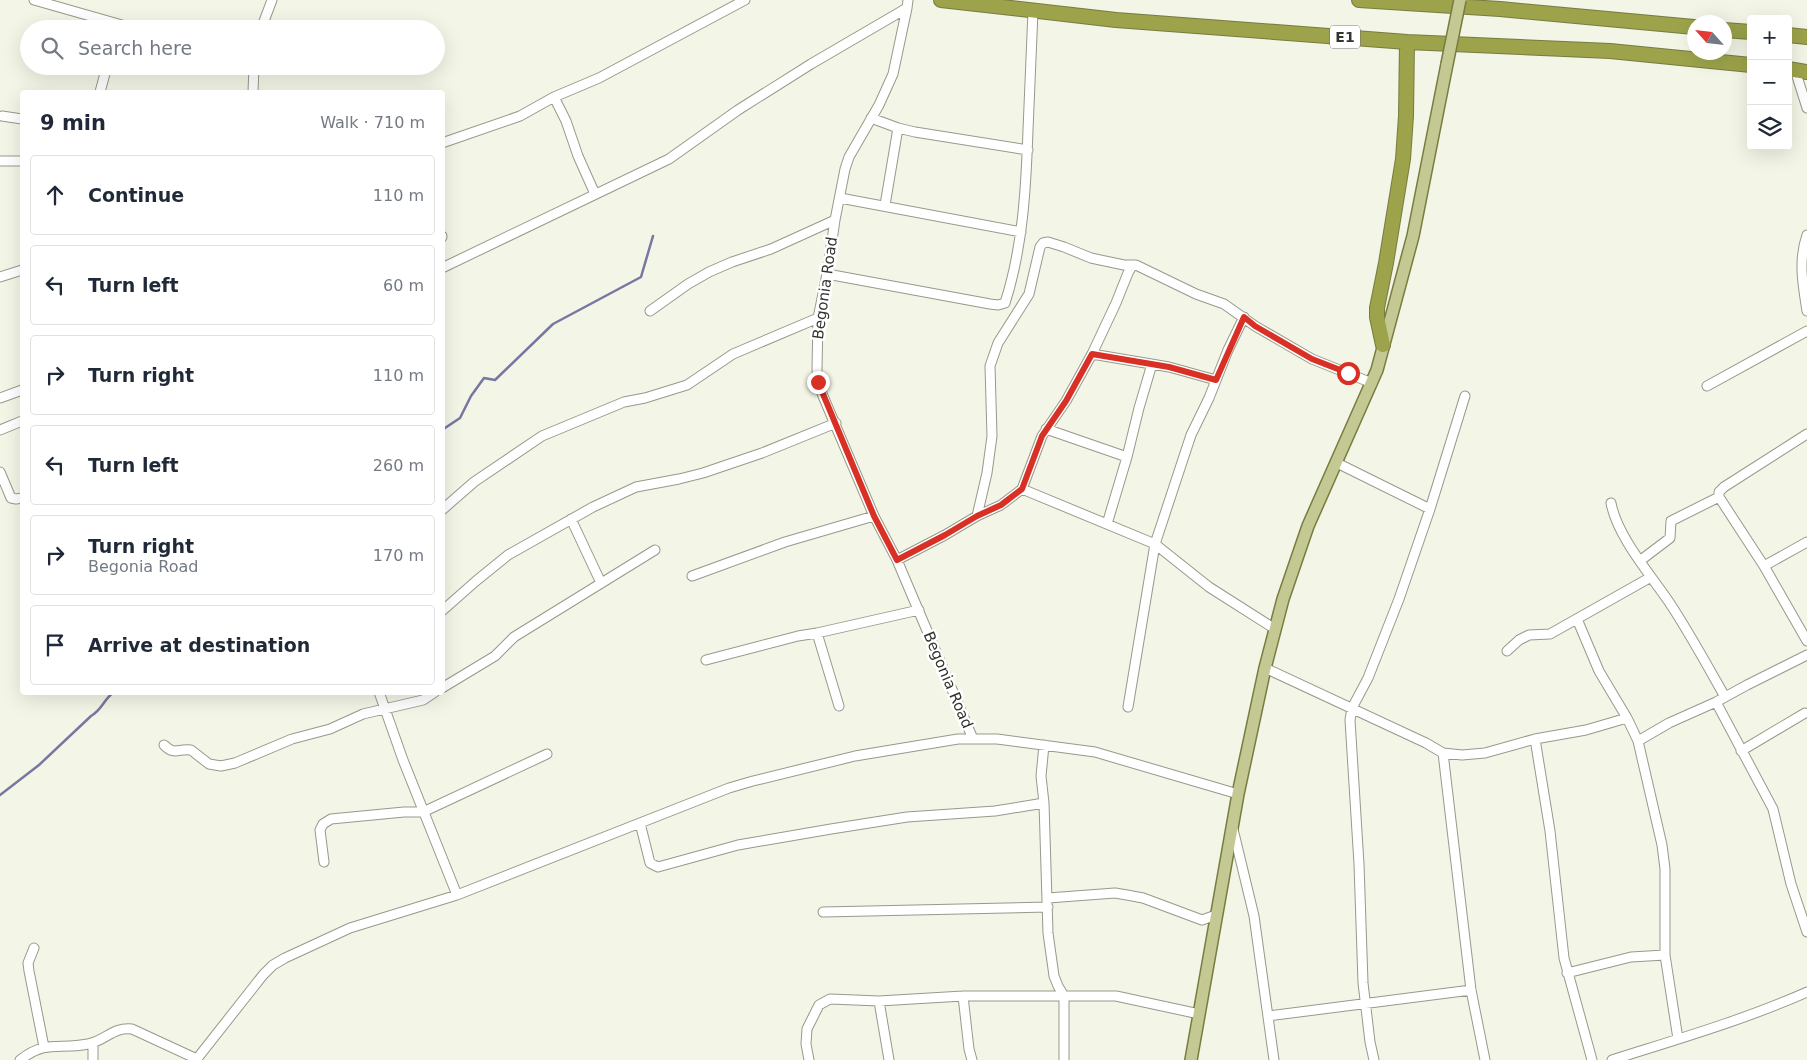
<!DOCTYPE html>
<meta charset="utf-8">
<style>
:root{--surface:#fff;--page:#f6f6f7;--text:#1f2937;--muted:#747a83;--line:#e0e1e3}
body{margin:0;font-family:"DejaVu Sans",sans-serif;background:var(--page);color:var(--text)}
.controls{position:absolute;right:15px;top:15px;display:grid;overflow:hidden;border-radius:5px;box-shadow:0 5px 20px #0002}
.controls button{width:45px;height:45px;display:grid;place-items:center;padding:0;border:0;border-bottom:1px solid var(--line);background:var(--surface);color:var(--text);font:25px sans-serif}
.compass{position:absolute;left:1687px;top:15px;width:45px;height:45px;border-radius:50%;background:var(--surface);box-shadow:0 5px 20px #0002;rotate:297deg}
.stop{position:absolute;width:15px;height:15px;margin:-11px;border:4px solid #d93025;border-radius:50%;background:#fff}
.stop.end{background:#d93025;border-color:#fff;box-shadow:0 1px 5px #0008}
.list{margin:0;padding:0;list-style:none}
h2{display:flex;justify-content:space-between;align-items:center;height:65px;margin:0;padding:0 20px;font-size:21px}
h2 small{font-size:16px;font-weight:400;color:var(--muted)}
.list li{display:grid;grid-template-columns:32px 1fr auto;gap:15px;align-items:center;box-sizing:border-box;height:80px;margin:0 10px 10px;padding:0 10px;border:1px solid var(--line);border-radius:5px}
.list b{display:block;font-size:19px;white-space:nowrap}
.list p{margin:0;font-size:16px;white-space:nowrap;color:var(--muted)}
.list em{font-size:16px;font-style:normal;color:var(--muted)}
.icon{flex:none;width:28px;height:28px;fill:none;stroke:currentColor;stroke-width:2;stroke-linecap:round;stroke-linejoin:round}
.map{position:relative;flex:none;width:1807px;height:1060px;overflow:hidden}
.search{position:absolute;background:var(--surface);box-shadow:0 5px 20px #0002;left:20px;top:20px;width:425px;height:55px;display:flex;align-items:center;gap:12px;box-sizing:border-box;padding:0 18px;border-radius:28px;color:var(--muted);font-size:19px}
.panel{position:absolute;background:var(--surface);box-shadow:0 5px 20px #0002;left:20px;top:90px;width:425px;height:605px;border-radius:5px}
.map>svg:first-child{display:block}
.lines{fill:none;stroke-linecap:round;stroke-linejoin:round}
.stream{stroke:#7777a1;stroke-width:2.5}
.minor-casing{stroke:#97998c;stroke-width:11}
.major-casing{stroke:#777c40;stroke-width:14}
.highway-casing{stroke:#777c40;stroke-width:16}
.minor{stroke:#fff;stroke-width:9}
.major{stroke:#c4c892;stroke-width:11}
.highway{stroke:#9ca34a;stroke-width:14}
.major-bridge-casing{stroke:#777c40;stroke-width:14;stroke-linecap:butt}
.major-bridge{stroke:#c4c892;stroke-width:11}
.route{stroke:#d93025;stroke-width:6}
.labels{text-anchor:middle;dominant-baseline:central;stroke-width:5;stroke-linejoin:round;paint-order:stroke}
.shield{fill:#fff;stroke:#70716d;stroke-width:1}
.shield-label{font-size:14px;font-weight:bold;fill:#33342e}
.street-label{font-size:15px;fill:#33342e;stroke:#fff}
</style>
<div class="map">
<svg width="1807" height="1060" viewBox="0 0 1807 1060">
<rect width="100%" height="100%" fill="#f3f5e6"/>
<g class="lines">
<path class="stream" d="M 442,430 L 460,418 L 471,396 L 484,378 L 495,380 L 553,324 L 641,277 L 653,236
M 0,795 L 39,765 L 91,716 C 103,709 103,700 114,692"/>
<defs>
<path id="minor" d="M 34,0 L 136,29
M 908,0 L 907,8 L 893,74 L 879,105 L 849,157 L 845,169 L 835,220 L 827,274 L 818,318 L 817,369 L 818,382 L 823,396 L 874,516 L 897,560 L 973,739
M 261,29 L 272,0
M 1795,70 L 1807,108
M 100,92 L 107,66
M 253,92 L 254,66
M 554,97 L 566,121 L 578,156 L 595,194
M 2,116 L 22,119
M 871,118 L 898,128 L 915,132 L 1028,150
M 442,143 L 520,116 L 554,97 L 599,78 L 745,0
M 0,161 L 22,161
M 840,198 L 1021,232
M 885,205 L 898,128
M 1807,235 C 1798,260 1803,286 1807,311
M 442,236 L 442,237
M 442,268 L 669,159 L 738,110 L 811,64 L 907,8
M 827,274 L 990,304 L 998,305 L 1005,303 C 1023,247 1026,188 1028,130 C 1030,90 1031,51 1033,12
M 0,277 L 22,270
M 650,311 L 688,284 L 709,272 L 732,262 L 771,249 L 835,220
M 1092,354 L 1169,367 L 1216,380
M 1707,386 L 1807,331
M 0,398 L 22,390
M 1046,429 L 1127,457
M 0,430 L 22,421
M 1807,434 L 1724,487 L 1719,492 L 1719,497 L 1764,566 L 1807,641
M 1337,463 L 1430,509
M 0,472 L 11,498 L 16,499 L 22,498
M 1022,489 L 1155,544 L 1191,435 L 1209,398 L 1228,350 L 1244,317
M 1611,503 C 1617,536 1650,574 1669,602 C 1689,632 1707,665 1725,697
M 442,510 L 474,482 L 542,436 L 624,402 L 645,398 L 687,385 L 733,354 L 818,318
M 977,516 L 987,473 L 992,436 L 990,366 L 998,343 L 1029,294 L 1040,247 L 1043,243 L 1048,242 L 1064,247 L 1091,258 L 1124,265 L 1136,265 L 1196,294 L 1224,304 L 1255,326 L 1312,359 L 1372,383
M 571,519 L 601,583
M 1107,524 L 1127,457 L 1139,408 L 1152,364
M 897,560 L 945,535 L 977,516 L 1001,505 L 1022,489 L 1042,436 L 1066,401 L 1092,354 L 1116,303 L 1128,273 L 1132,266
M 1641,560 L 1670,538 L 1671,521 L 1719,497
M 1764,566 L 1807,542
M 692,576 L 785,542 L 874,516
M 442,611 L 476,581 L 508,555 L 593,507 L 636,487 L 679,479 L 703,473 L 762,453 L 836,423
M 1577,619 L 1599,671 L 1627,718 L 1638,741 L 1662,845 L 1665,869 L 1665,955 L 1678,1039
M 817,633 L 839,706
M 1507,651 L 1519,640 L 1529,635 L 1550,634 L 1651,577
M 706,660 L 798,636 L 817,633 L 919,610
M 1265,668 L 1426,743 L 1443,753 L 1462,755 L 1485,753 L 1535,739 L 1586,730 L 1627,718
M 442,688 L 495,656 L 514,637 L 655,550
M 379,692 L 403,760 L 457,895
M 1716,702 L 1773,809 L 1791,884 L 1807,932
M 1128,707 L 1155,544 L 1209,587 L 1275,629
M 1535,739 L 1550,831 L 1564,958 L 1592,1060
M 1638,741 L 1669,723 L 1716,702 L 1747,685 L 1807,655
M 164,745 C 175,756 178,748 191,750 L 209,764 L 221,766 L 235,763 L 292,739 L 330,729 L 363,714 L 423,700 L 435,692
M 1044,745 L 1041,776 L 1044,803 L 1048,933 L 1054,976 L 1058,986 L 1064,996 L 1064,1060
M 1741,751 L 1805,713
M 1443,753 L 1471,990 L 1485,1060
M 640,823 L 650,863 L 658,867 L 738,845 L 831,829 L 907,817 L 995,811 L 1044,803
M 1233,829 L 1254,916 L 1274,1060
M 324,862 L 320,830 L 323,824 L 331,819 L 404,812 L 423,812 L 547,754
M 1048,898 L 1115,893 L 1127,895 L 1143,898 L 1202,920 L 1216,915
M 823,912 L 1048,907
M 34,948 L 28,963 L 29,971 L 44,1047
M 1567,973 L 1631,957 L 1665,955
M 963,996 L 969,1049 L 972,1060
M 879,1001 L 889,1060
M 1268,1016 L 1471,990
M 20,1060 C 47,1039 59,1050 88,1044 C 107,1040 112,1027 132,1029 L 197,1059
M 93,1060 L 93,1043
M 196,1060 L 263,975 L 273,965 L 285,958 L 350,928 L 457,895 L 729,788 L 753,781 L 855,756 L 958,739 L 997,739 L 1095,752 L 1238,794
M 809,1060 L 806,1044 L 807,1029 L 819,1005 L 830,999 L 879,1001 L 963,996 L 1116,996 L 1199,1014
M 1374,1060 L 1370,1042 L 1363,983 L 1359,864 L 1350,720 L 1352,708 L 1368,678 L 1399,599 L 1430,509 L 1465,396
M 1612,1060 C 1678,1039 1744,1020 1807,992"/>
<path id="major" d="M 1191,1060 L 1238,794 L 1265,668 L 1283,599 L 1308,526 L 1377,370 L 1413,236 L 1447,64"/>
<path id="highway" d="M 941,0 L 1116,20 L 1407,42 L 1610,51 L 1751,65
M 1359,0 L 1500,9 L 1694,27
M 1724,30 L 1751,32
M 1788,35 L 1807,37
M 1788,69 L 1807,72
M 1383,345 L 1377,317 L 1377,308 L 1386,263 L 1403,159 L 1406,116 L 1407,42"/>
</defs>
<use href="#minor" class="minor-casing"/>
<use href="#major" class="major-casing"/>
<use href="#highway" class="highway-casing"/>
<use href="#minor" class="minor"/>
<use href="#major" class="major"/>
<use href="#highway" class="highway"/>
<defs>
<path id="major-bridge" d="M 1447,64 L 1460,0"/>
</defs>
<use href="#major-bridge" class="major-bridge-casing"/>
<use href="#major-bridge" class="major-bridge"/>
</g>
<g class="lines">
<path class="route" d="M 818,382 L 874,516 L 897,560 L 945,535 L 977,516 L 1001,505 L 1022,489 L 1042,436 L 1066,401 L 1092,354 L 1169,367 L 1216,380 L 1244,317 L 1255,326 L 1312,359 L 1348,373"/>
</g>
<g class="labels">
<rect class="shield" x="1330" y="25.5" width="30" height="23" rx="4"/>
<g class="shield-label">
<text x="1345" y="37">E1</text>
</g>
<g class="street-label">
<text transform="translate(825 288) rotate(-82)">Begonia Road</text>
<text transform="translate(948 680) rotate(67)">Begonia Road</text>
</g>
</g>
</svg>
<div class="controls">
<button>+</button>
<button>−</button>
<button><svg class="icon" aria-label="layers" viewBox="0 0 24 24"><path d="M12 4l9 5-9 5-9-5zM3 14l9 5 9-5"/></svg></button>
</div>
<svg class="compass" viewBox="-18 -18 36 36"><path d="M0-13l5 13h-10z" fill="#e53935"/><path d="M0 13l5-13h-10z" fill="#747a83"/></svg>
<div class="stop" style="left:1348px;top:373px"></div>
<div class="stop end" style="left:818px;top:382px"></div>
<div class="search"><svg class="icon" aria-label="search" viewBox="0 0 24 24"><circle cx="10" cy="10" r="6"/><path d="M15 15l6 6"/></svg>Search here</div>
<section class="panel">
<h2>9 min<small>Walk · 710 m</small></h2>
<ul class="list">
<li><svg class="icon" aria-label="ahead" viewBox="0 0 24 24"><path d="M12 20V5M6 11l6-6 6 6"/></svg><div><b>Continue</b></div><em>110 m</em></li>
<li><svg class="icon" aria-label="left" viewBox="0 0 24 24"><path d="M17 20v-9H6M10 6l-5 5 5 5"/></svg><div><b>Turn left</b></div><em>60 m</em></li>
<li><svg class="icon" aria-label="right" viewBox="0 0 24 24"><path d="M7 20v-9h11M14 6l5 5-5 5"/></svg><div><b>Turn right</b></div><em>110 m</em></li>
<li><svg class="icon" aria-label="left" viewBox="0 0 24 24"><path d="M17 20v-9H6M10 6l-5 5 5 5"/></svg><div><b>Turn left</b></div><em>260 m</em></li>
<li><svg class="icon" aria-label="right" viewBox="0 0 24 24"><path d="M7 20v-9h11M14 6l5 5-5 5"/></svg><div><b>Turn right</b><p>Begonia Road</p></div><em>170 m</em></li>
<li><svg class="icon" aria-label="arrive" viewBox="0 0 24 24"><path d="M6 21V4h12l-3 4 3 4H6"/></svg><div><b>Arrive at destination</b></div></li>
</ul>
</section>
</div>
